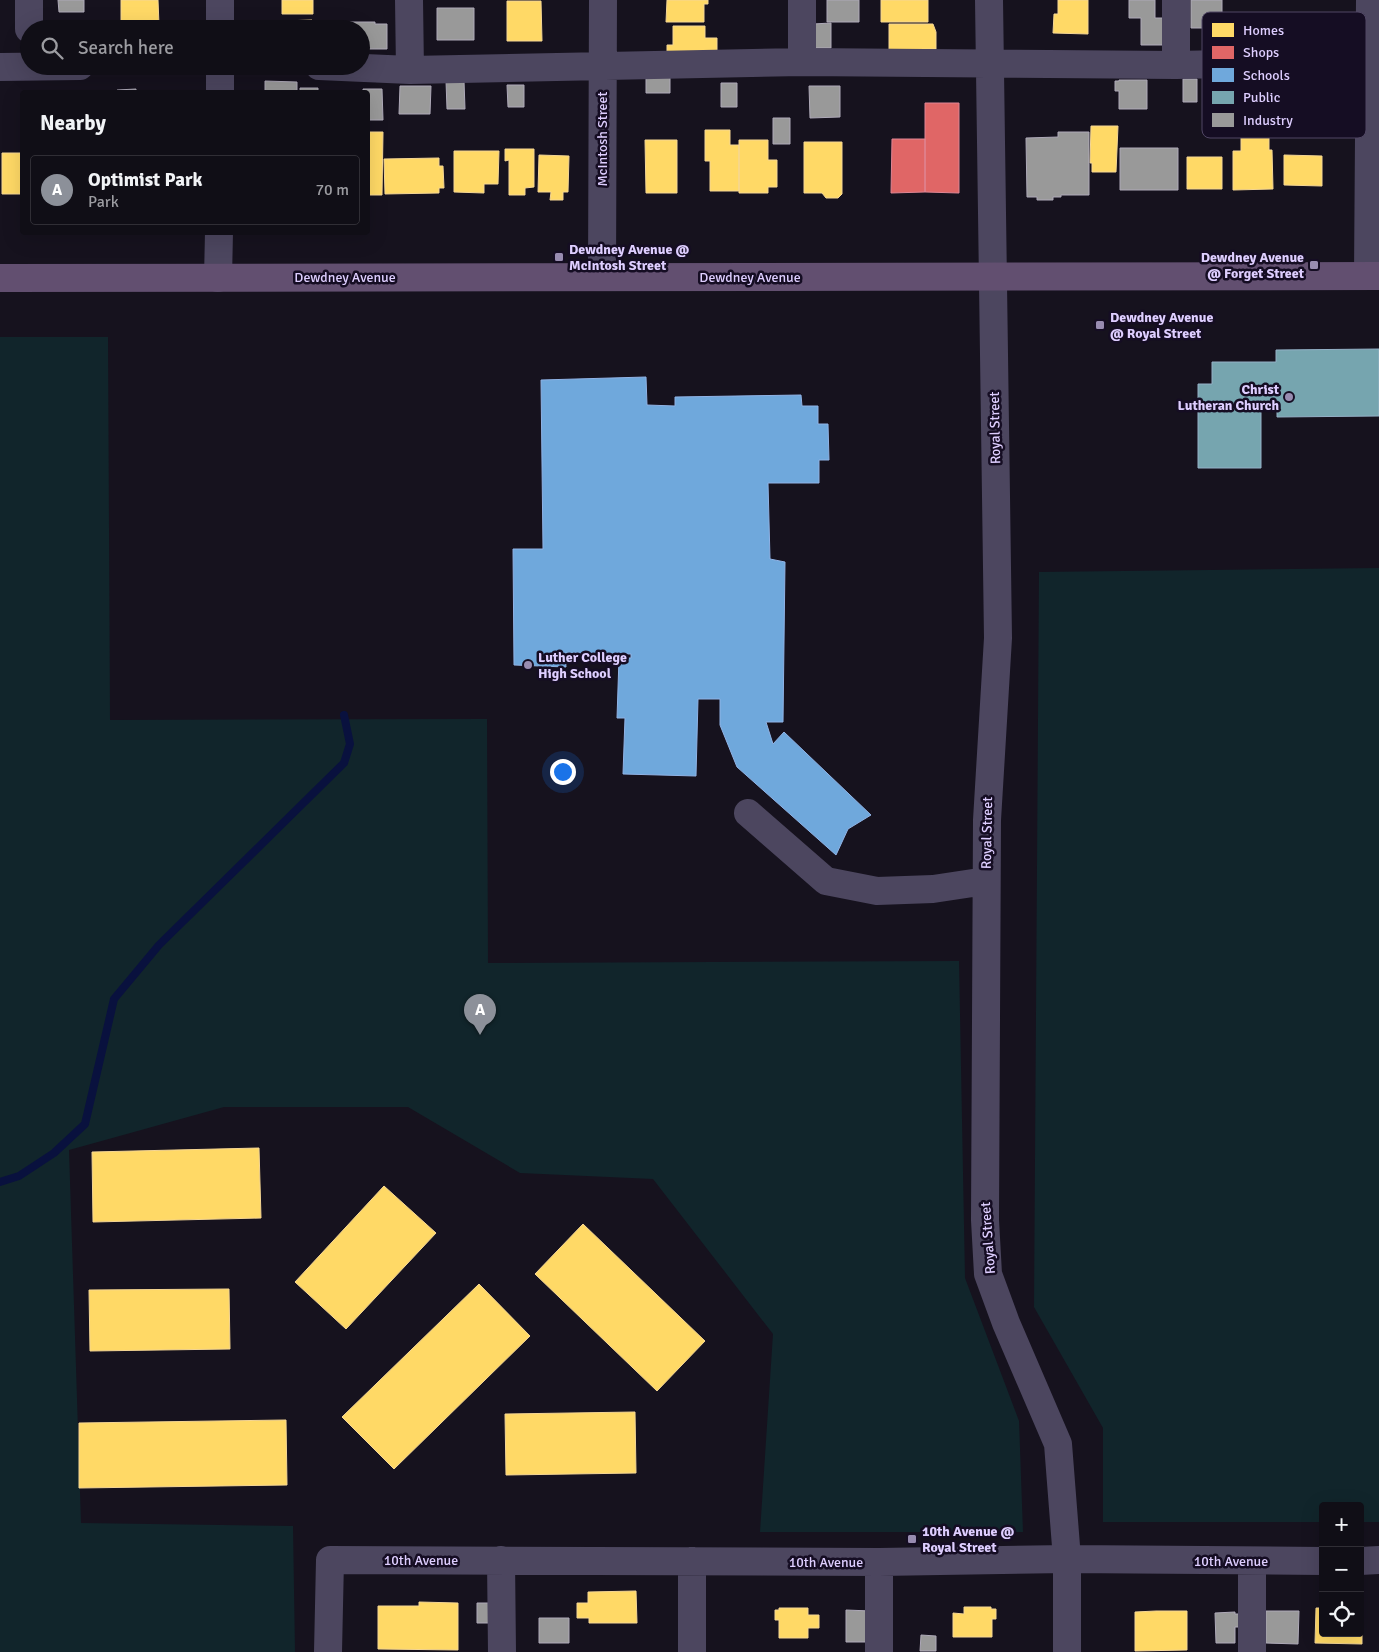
<!DOCTYPE html>
<meta charset="utf-8">
<style>
:root{--surface:#100e16;--page:#19171f;--text:#f1f3f6;--muted:#9c9ca1;--line:#302e35;--accent:#8c9099}
body{margin:0;font-family:Signika,sans-serif;background:var(--page);color:var(--text)}
.controls{position:absolute;right:15px;bottom:15px;display:grid;overflow:hidden;border-radius:5px;box-shadow:0 5px 20px #0002}
.controls button{width:45px;height:45px;display:grid;place-items:center;padding:0;border:0;border-bottom:1px solid var(--line);background:var(--surface);color:var(--text);font:25px sans-serif}
.you{position:absolute;left:562px;top:771px;width:18px;height:18px;margin:-12px;border:4px solid #fff;border-radius:50%;background:#1a73e8;box-shadow:0 0 0 8px #1a73e833}
.badge{display:grid;place-items:center;width:32px;height:32px;border-radius:50%;background:var(--accent);color:#fff;font-size:16px;font-weight:700}
.pin{position:absolute;translate:-50% -41px;filter:drop-shadow(0 1px 2px #0008)}
.pin::after{content:'';position:absolute;top:26px;width:18px;height:15px;background:inherit;clip-path:polygon(0 0,100% 0,50% 100%)}
.list{margin:0;padding:0;list-style:none}
h2{display:flex;justify-content:space-between;align-items:center;height:65px;margin:0;padding:0 20px;font-size:21px}
h2 small{font-size:16px;font-weight:400;color:var(--muted)}
.list li{display:grid;grid-template-columns:32px 1fr auto;gap:15px;align-items:center;box-sizing:border-box;height:70px;margin:0 10px 10px;padding:0 10px;border:1px solid var(--line);border-radius:5px}
.list b{display:block;font-size:19px;white-space:nowrap}
.list p{margin:0;font-size:16px;white-space:nowrap;color:var(--muted)}
.list em{font-size:16px;font-style:normal;color:var(--muted)}
.icon{flex:none;width:28px;height:28px;fill:none;stroke:currentColor;stroke-width:2;stroke-linecap:round;stroke-linejoin:round}
.map{position:relative;flex:none;width:1379px;height:1652px;overflow:hidden}
.search{position:absolute;background:var(--surface);box-shadow:0 5px 20px #0002;left:20px;top:20px;width:350px;height:55px;display:flex;align-items:center;gap:12px;box-sizing:border-box;padding:0 18px;border-radius:28px;color:var(--muted);font-size:19px}
.panel{position:absolute;background:var(--surface);box-shadow:0 5px 20px #0002;left:20px;top:90px;width:350px;height:145px;border-radius:5px}
.map>svg:first-child{display:block}
.green{fill:#11252b}
.homes{fill:#ffd966;stroke:#f5d694}
.shops{fill:#e06666;stroke:#df8594}
.schools{fill:#6fa8dc;stroke:#90b3e6}
.public{fill:#76a5af;stroke:#95b1c7}
.industry{fill:#999;stroke:#aea9b8}
.lines{fill:none;stroke-linecap:round;stroke-linejoin:round}
.stream{stroke:#09113e;stroke-width:8}
.minor{stroke:#4c465f;stroke-width:28}
.major{stroke:#624f70;stroke-width:28}
.poi-dot{fill:#988cb0;stroke:#150d23;stroke-width:2}
.labels{text-anchor:middle;dominant-baseline:central;stroke-width:5;stroke-linejoin:round;paint-order:stroke}
.street-label{font-size:14px;fill:#deceff;stroke:#150d23}
.poi-label{font-size:14px;font-weight:bold;fill:#deceff;stroke:#150d23;text-anchor:start}
.key{fill:#150d23;stroke:#514765;stroke-width:1}
.key-label{font-size:14px;fill:#deceff}
</style>
<div class="map">
<svg width="1379" height="1652" viewBox="0 0 1379 1652">
<rect width="100%" height="100%" fill="#16121e"/>
<path class="green" d="M 0,337 L 108,337 L 110,720 L 487,719 L 488,963 L 959,961 L 965,1278 L 1019,1421 L 1023,1532 L 760,1532 L 773,1334 L 653,1179 L 520,1173 L 408,1107 L 224,1107 L 69,1150 L 81,1523 L 293,1526 L 295,1652 L 0,1652 Z
M 1379,568 L 1379,1522 L 1360,1522 L 1360,1506 L 1323,1506 L 1323,1522 L 1103,1522 L 1103,1428 L 1034,1307 L 1039,572 Z"/>
<path class="homes" d="M 121,0 L 158,0 L 159,25 L 121,25 Z
M 282,0 L 313,0 L 313,14 L 282,14 Z
M 667,0 L 708,0 L 708,4 L 704,4 L 704,22 L 666,22 Z
M 881,0 L 928,0 L 928,22 L 881,22 Z
M 1058,0 L 1088,0 L 1088,34 L 1053,33 L 1054,14 L 1058,14 Z
M 507,1 L 541,1 L 542,41 L 507,41 Z
M 312,20 L 312,29 L 283,29 L 283,21 Z
M 889,24 L 933,24 L 936,32 L 936,49 L 889,50 Z
M 673,26 L 705,26 L 705,38 L 717,38 L 717,54 L 667,53 L 667,45 L 673,45 Z
M 121,27 L 158,27 L 158,29 L 121,29 Z
M 1091,126 L 1118,126 L 1116,172 L 1092,172 L 1092,163 L 1090,163 Z
M 705,130 L 730,130 L 730,145 L 739,145 L 739,191 L 710,191 L 710,161 L 705,161 Z
M 368,132 L 383,132 L 382,195 L 368,195 Z
M 1269,136 L 1269,150 L 1272,150 L 1273,189 L 1233,190 L 1233,151 L 1241,151 L 1241,137 Z
M 645,140 L 677,140 L 677,193 L 646,193 Z
M 739,140 L 768,140 L 768,160 L 777,160 L 777,187 L 768,187 L 768,193 L 739,193 Z
M 804,142 L 842,142 L 842,194 L 838,198 L 826,198 L 822,193 L 804,193 Z
M 505,149 L 534,149 L 534,187 L 525,188 L 525,195 L 509,195 L 509,160 L 505,161 Z
M 454,151 L 499,151 L 498,184 L 484,184 L 484,193 L 454,192 Z
M 2,153 L 22,153 L 22,194 L 2,194 Z
M 539,155 L 569,156 L 568,192 L 563,192 L 563,200 L 550,200 L 551,192 L 538,192 Z
M 1284,155 L 1322,156 L 1322,186 L 1284,185 Z
M 1187,157 L 1222,157 L 1222,189 L 1187,189 Z
M 439,158 L 439,166 L 443,166 L 444,188 L 439,188 L 439,193 L 385,194 L 384,159 Z
M 259,1148 L 261,1218 L 93,1222 L 92,1152 Z
M 384,1186 L 436,1233 L 346,1329 L 295,1282 Z
M 583,1224 L 705,1341 L 657,1391 L 535,1274 Z
M 479,1284 L 530,1336 L 394,1469 L 342,1417 Z
M 229,1289 L 230,1349 L 90,1351 L 89,1290 Z
M 635,1412 L 636,1473 L 506,1475 L 505,1414 Z
M 286,1420 L 287,1485 L 79,1488 L 79,1423 Z
M 636,1591 L 637,1623 L 589,1623 L 589,1618 L 577,1618 L 577,1603 L 588,1603 L 588,1592 Z
M 419,1602 L 458,1603 L 458,1650 L 378,1649 L 378,1606 L 419,1606 Z
M 964,1607 L 991,1607 L 991,1609 L 996,1609 L 996,1619 L 992,1619 L 992,1637 L 953,1637 L 953,1613 L 964,1614 Z
M 779,1608 L 808,1608 L 808,1615 L 819,1615 L 819,1628 L 808,1628 L 808,1638 L 779,1638 L 779,1620 L 775,1620 L 775,1610 L 779,1610 Z
M 1316,1608 L 1323,1608 L 1323,1633 L 1360,1633 L 1360,1609 L 1362,1609 L 1362,1644 L 1315,1643 Z
M 1156,1611 L 1187,1611 L 1187,1650 L 1135,1651 L 1135,1612 Z"/>
<path class="shops" d="M 925,103 L 959,103 L 959,193 L 925,192 Z
M 892,139 L 925,139 L 925,192 L 891,193 Z"/>
<path class="schools" d="M 646,377 L 647,405 L 675,406 L 675,397 L 801,395 L 802,406 L 818,406 L 818,424 L 828,424 L 829,460 L 819,460 L 819,483 L 768,483 L 770,559 L 785,562 L 783,722 L 766,722 L 773,744 L 784,732 L 871,815 L 848,829 L 836,855 L 737,767 L 720,725 L 720,699 L 698,699 L 696,776 L 623,774 L 625,718 L 617,718 L 619,658 L 631,658 L 631,654 L 565,653 L 566,667 L 514,665 L 513,549 L 543,549 L 541,380 Z"/>
<path class="public" d="M 1379,349 L 1379,416 L 1277,417 L 1277,410 L 1261,410 L 1261,468 L 1198,468 L 1198,384 L 1212,384 L 1212,362 L 1276,362 L 1276,350 Z"/>
<path class="industry" d="M 58,0 L 84,0 L 84,12 L 59,12 Z
M 827,0 L 859,0 L 859,22 L 827,22 Z
M 1129,0 L 1155,0 L 1155,18 L 1164,18 L 1164,45 L 1141,45 L 1141,18 L 1129,18 Z
M 1191,0 L 1222,0 L 1222,28 L 1191,28 Z
M 437,8 L 474,8 L 474,40 L 437,40 Z
M 345,22 L 375,22 L 375,24 L 387,24 L 387,49 L 361,49 L 361,29 L 335,29 L 335,24 L 345,24 Z
M 831,23 L 831,48 L 814,48 L 813,24 Z
M 646,76 L 670,76 L 670,93 L 646,93 Z
M 1183,79 L 1197,79 L 1197,102 L 1183,102 Z
M 1119,80 L 1147,80 L 1147,109 L 1119,109 L 1119,91 L 1115,91 L 1115,81 L 1119,81 Z
M 265,81 L 297,82 L 297,92 L 265,92 Z
M 446,81 L 464,81 L 465,109 L 447,109 Z
M 721,83 L 737,83 L 737,107 L 721,107 Z
M 507,85 L 524,85 L 524,107 L 508,107 Z
M 400,86 L 431,86 L 430,114 L 399,114 Z
M 809,86 L 840,86 L 840,117 L 810,118 Z
M 300,88 L 318,88 L 318,92 L 300,92 Z
M 136,89 L 136,92 L 117,92 L 117,90 Z
M 363,89 L 382,89 L 383,120 L 368,120 L 368,92 L 363,92 Z
M 773,118 L 790,118 L 790,144 L 773,144 Z
M 1058,132 L 1089,132 L 1089,195 L 1061,195 L 1061,197 L 1053,197 L 1053,200 L 1037,200 L 1037,197 L 1027,197 L 1026,138 L 1058,137 Z
M 1120,148 L 1178,148 L 1178,190 L 1120,190 Z
M 477,1603 L 496,1603 L 496,1623 L 477,1623 Z
M 846,1610 L 871,1611 L 871,1642 L 846,1642 Z
M 1266,1611 L 1299,1611 L 1298,1644 L 1266,1643 Z
M 1235,1612 L 1235,1614 L 1242,1614 L 1242,1627 L 1235,1627 L 1235,1643 L 1216,1643 L 1215,1613 Z
M 539,1618 L 569,1618 L 569,1643 L 539,1643 Z
M 921,1635 L 936,1636 L 936,1651 L 920,1651 Z"/>
<g class="lines">
<path class="stream" d="M 0,1182 L 19,1176 L 54,1153 L 85,1124 L 114,999 L 159,945 L 344,763 L 350,744 L 344,715"/>
<path class="minor" d="M 29,0 L 29,29
M 220,0 L 220,29
M 409,0 L 410,70
M 989,0 L 998,638 L 987,820 L 985,1220 L 988,1274 L 1006,1323 L 1058,1444 L 1067,1559 L 1067,1652
M 802,62 L 802,0
M 1176,65 L 1176,0
M 319,66 L 410,70 L 802,62 L 1176,65 L 1379,61
M 0,67 L 80,66
M 220,92 L 220,66
M 1368,276 L 1370,0
M 602,277 L 603,0
M 218,278 L 219,232
M 748,813 L 826,881 L 877,891 L 933,889 L 986,881
M 501,1560 L 502,1652
M 692,1561 L 692,1652
M 1360,1561 L 1379,1560
M 879,1562 L 879,1652
M 328,1652 L 330,1560 L 879,1562 L 1067,1559 L 1323,1561
M 1252,1652 L 1252,1561"/>
<path class="major" d="M 0,278 L 1379,276"/>
</g>
<g class="poi-dot">
<rect x="554" y="252" width="10" height="10" rx="2.5"/>
<rect x="1309" y="260" width="10" height="10" rx="2.5"/>
<rect x="1095" y="320" width="10" height="10" rx="2.5"/>
<circle cx="1289" cy="397" r="5"/>
<circle cx="528" cy="665" r="5"/>
<rect x="907" y="1534" width="10" height="10" rx="2.5"/>
</g>
<g class="labels">
<g class="street-label">
<text transform="translate(602 139) rotate(-90)">McIntosh Street</text>
<text x="345" y="277">Dewdney Avenue</text>
<text x="750" y="277">Dewdney Avenue</text>
<text transform="translate(995 428) rotate(-91)">Royal Street</text>
<text transform="translate(987 833) rotate(-89)">Royal Street</text>
<text transform="translate(988 1238) rotate(-94)">Royal Street</text>
<text x="421" y="1560">10th Avenue</text>
<text x="1231" y="1561">10th Avenue</text>
<text x="826" y="1562">10th Avenue</text>
</g>
<g class="poi-label">
<text x="569" y="249">Dewdney Avenue @<tspan x="569" dy="16">McIntosh Street</tspan></text>
<text x="1304" y="257" text-anchor="end">Dewdney Avenue<tspan x="1304" dy="16">@ Forget Street</tspan></text>
<text x="1110" y="317">Dewdney Avenue<tspan x="1110" dy="16">@ Royal Street</tspan></text>
<text x="1279" y="389" text-anchor="end">Christ<tspan x="1279" dy="16">Lutheran Church</tspan></text>
<text x="538" y="657">Luther College<tspan x="538" dy="16">High School</tspan></text>
<text x="922" y="1531">10th Avenue @<tspan x="922" dy="16">Royal Street</tspan></text>
</g>
</g>
<rect x="1202" y="12" width="164" height="126" rx="8" class="key"/>
<rect x="1212" y="23" width="22" height="14" fill="#ffd966"/>
<rect x="1212" y="46" width="22" height="13" fill="#e06666"/>
<rect x="1212" y="68" width="22" height="14" fill="#6fa8dc"/>
<rect x="1212" y="91" width="22" height="13" fill="#76a5af"/>
<rect x="1212" y="113" width="22" height="14" fill="#999"/>
<g class="key-label">
<text x="1243" y="35">Homes</text>
<text x="1243" y="57">Shops</text>
<text x="1243" y="80">Schools</text>
<text x="1243" y="102">Public</text>
<text x="1243" y="125">Industry</text>
</g>
</svg>
<div class="controls">
<button>+</button>
<button>−</button>
<button><svg class="icon" aria-label="locate" viewBox="0 0 24 24"><circle cx="12" cy="12" r="6"/><path d="M12 2v4M12 18v4M2 12h4M18 12h4"/></svg></button>
</div>
<div class="you"></div>
<div class="pin badge" style="left:480px;top:1035px">A</div>
<div class="search"><svg class="icon" aria-label="search" viewBox="0 0 24 24"><circle cx="10" cy="10" r="6"/><path d="M15 15l6 6"/></svg>Search here</div>
<section class="panel">
<h2>Nearby<small></small></h2>
<ul class="list">
<li><span class="badge">A</span><div><b>Optimist Park</b><p>Park</p></div><em>70 m</em></li>
</ul>
</section>
</div>
